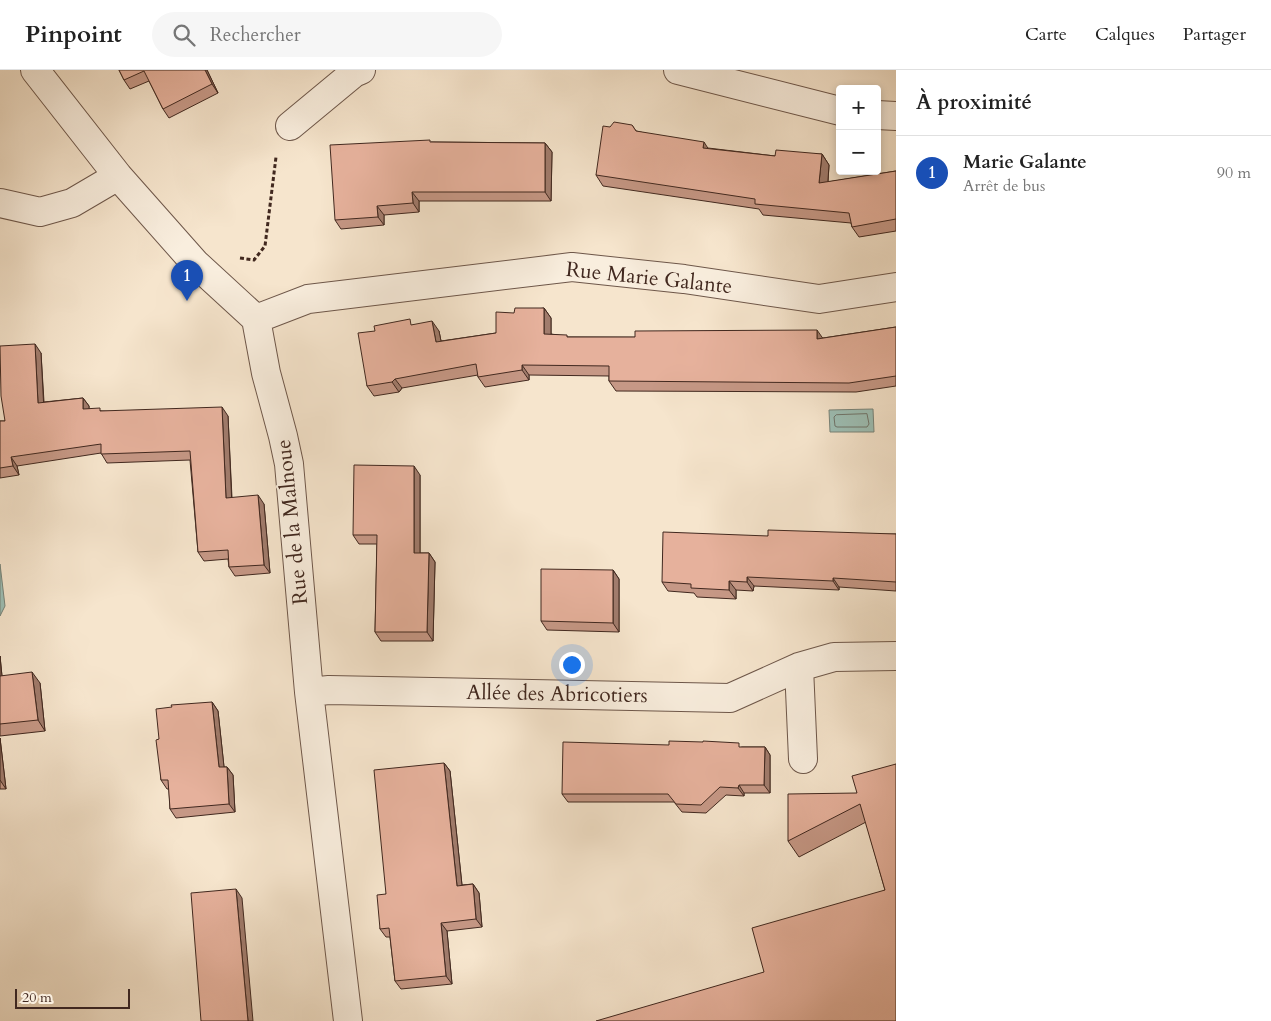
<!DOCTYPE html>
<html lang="fr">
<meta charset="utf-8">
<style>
:root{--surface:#fff;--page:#f6f6f6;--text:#222;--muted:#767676;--line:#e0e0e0;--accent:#7c3aed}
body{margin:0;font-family:Cardo,serif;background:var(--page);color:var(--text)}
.controls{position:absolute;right:15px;top:15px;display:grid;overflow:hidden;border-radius:5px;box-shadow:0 2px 8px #0003}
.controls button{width:45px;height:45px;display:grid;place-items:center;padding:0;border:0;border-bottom:1px solid var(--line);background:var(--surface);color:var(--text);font:25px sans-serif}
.scale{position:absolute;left:15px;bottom:12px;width:115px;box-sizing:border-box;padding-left:5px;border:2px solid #41281f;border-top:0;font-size:14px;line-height:18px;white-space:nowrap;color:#41281f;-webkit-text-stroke:4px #f9eede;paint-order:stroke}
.you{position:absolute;left:571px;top:594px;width:18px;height:18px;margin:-12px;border:4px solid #fff;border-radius:50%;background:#1a73e8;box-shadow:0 0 0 8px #1a73e833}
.badge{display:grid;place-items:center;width:32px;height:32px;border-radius:50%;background:var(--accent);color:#fff;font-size:16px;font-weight:700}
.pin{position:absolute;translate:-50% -41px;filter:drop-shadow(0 1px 2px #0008)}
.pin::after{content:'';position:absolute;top:26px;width:18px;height:15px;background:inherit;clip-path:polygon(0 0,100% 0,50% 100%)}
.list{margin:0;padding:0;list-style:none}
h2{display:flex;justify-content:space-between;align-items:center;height:65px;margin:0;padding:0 20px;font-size:21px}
h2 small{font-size:16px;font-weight:400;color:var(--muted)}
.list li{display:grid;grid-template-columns:32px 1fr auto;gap:15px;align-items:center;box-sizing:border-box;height:75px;padding:0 20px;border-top:1px solid var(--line)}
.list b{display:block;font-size:19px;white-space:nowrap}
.list p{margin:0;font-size:16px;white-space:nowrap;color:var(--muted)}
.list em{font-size:16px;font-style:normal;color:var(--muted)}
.icon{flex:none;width:28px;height:28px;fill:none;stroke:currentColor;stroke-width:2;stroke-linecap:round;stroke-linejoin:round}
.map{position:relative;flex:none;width:896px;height:951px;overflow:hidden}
header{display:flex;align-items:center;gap:30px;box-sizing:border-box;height:70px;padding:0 25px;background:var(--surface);border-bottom:1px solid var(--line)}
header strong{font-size:24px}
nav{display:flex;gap:28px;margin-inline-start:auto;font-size:18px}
.search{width:350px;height:45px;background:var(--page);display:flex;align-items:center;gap:12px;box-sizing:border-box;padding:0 18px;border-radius:28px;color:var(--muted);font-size:19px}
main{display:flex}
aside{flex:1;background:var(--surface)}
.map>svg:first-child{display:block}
.water{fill:#9dbfb5;stroke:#788379}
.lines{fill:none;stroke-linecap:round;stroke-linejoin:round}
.shore{stroke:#6f746a;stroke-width:1}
.minor-casing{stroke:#6e574a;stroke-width:30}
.path{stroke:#41281f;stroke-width:3;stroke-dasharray:4 2.5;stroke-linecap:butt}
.minor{stroke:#f9eede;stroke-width:28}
.wall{fill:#c69886;stroke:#41281f}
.shaded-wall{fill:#a17c6d;stroke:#41281f}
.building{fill:#e6b19c;stroke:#41281f}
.labels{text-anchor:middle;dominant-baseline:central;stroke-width:4;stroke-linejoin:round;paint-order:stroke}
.street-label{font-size:21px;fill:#41281f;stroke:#f9eede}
</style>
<header>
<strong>Pinpoint</strong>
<div class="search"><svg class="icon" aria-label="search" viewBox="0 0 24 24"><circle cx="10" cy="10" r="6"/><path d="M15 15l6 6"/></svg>Rechercher</div>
<nav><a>Carte</a><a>Calques</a><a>Partager</a></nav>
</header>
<main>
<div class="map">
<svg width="896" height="951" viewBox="0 0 896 951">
<rect width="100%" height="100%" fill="#f6e5cd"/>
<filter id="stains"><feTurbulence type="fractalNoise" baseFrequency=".004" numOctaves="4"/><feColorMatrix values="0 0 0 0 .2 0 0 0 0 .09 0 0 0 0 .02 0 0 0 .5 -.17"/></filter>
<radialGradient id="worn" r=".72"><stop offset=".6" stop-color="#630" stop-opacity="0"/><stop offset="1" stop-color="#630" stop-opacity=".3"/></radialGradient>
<path class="water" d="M 873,339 L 874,362 L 830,362 L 829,340 Z
M 0,494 L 5,536 L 0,546 Z"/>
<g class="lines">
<path class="shore" d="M 867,344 L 869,354 L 867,357 L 837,357 L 835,356 L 834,347 L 836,345 Z"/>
<defs>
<path id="minor" d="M 35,0 L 118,106 L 195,193 L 256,249 L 266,303 L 283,366 L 289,394 L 309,622 L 348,951
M 678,0 L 840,41
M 877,45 L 896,46
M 290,56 L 354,3 L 361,0
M 0,133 L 40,142 L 72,133 L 118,106
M 256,249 L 308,229 L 572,197 L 684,209 L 819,229 L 896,217
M 799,597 L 803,689
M 309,622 L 329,620 L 730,628 L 799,597 L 834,587 L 896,586"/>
</defs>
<use href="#minor" class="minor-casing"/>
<path class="path" d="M 240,188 L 254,190 L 265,176 L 276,87"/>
<use href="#minor" class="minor"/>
</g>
<path class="wall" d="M 119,0 L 207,0 L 218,23 L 169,48 L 163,39 L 149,11 L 130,19 L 124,10 Z
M 632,55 L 636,61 L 708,78 L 775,86 L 822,84 L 829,95 L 828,112 L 896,101 L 896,161 L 859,167 L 852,157 L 851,153 L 763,145 L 759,139 L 603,116 L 596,105 Z
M 431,72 L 545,73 L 552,82 L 551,131 L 419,131 L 419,142 L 384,145 L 384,155 L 341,159 L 335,150 Z
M 544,238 L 551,248 L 551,264 L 568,267 L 823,268 L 896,257 L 896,316 L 856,322 L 616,321 L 609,311 L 609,306 L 529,305 L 529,310 L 485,317 L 478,307 L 478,305 L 402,318 L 399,322 L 374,326 L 367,316 L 375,261 L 414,255 L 439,261 L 441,271 L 496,263 L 514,243 Z
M 41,283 L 44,332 L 83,328 L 89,336 L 89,339 L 102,341 L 228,346 L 232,428 L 264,434 L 270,503 L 235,506 L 229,497 L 228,489 L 204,491 L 198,482 L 190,390 L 107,393 L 101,383 L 17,396 L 19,405 L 0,408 L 0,351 L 5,351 Z
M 420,405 L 420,483 L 429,483 L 435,492 L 433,571 L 381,571 L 375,562 L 377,474 L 359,474 L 353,465 Z
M 896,464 L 896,521 L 839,517 L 839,520 L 754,516 L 753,521 L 736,520 L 736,529 L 697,527 L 694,523 L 668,521 L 662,512 L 768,466 Z
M 613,500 L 619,509 L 619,562 L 547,560 L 541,551 Z
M 0,586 L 2,606 L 40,613 L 45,661 L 0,666 Z
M 212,632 L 218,641 L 224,697 L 227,697 L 233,705 L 235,742 L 176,748 L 170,739 L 169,719 L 167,719 L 161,710 L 159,669 Z
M 0,668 L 6,719 L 0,719 Z
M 742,677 L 765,677 L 770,685 L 770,723 L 744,723 L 744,726 L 726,725 L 706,743 L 682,742 L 674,732 L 568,732 L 562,724 Z
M 444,693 L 450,701 L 462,815 L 473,814 L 479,823 L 482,857 L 447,861 L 452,914 L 401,919 L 395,911 L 390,867 L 386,867 L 380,859 L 386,824 Z
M 896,694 L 896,951 L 764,902 L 885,820 L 866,752 L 799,787 L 788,771 L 857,723 Z"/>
<path class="shaded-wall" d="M 205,0 L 207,0 L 218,23 L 212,14 Z
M 704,72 L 711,83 L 703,78 Z
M 545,73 L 552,82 L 551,131 L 545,122 Z
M 822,84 L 829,95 L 827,124 L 819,113 Z
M 412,122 L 419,131 L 419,142 L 413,133 Z
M 377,136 L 384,145 L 384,155 L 378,147 Z
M 544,238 L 551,248 L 551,273 L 544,264 Z
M 432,251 L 439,261 L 443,281 L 436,272 Z
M 817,260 L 824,270 L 817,269 Z
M 35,274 L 41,283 L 44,341 L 38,333 Z
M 522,295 L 529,305 L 529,310 L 522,300 Z
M 395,309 L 402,318 L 399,322 L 392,312 Z
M 83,328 L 89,336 L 89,348 L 83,339 Z
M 222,337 L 228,346 L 232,437 L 226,428 Z
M 11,387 L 17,396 L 19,405 L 13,396 Z
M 414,396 L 420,405 L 420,492 L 414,483 Z
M 258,425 L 264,434 L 270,503 L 264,495 Z
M 429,483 L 435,492 L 433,571 L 427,562 Z
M 613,500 L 619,509 L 619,562 L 613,553 Z
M 747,507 L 754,516 L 753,521 L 747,512 Z
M 833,508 L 839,517 L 839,520 L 833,511 Z
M 729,511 L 736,520 L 736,529 L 729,520 Z
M 0,586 L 3,617 L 0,613 Z
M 32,602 L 40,613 L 45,661 L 38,650 Z
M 212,632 L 218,641 L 225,706 L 219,697 Z
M 0,668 L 6,719 L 0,710 Z
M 765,677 L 770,685 L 770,723 L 764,715 Z
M 444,693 L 450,701 L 463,825 L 457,816 Z
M 227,697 L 233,705 L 235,742 L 229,734 Z
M 739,715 L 744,723 L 744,726 L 738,718 Z
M 473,814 L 479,823 L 482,857 L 476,849 Z
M 236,819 L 242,828 L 253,951 L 248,951 Z
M 441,853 L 447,861 L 452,914 L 446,906 Z"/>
<path class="building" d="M 119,0 L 205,0 L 212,14 L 163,39 L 144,1 L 124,10 Z
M 614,52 L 632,55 L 636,61 L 704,72 L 703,78 L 775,86 L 776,80 L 822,84 L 819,113 L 896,101 L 896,149 L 852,157 L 849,143 L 755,134 L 755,129 L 596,105 L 603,56 L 610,57 Z
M 430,70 L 430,72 L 545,73 L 545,122 L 412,122 L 413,133 L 377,136 L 378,147 L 335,150 L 330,75 Z
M 515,238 L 544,238 L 544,264 L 567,265 L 567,267 L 635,267 L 635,261 L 817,260 L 817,269 L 896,257 L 896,306 L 849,313 L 609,311 L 609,296 L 522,295 L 522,300 L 478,307 L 476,294 L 395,309 L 392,312 L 367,316 L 358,263 L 375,261 L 374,256 L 410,249 L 411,255 L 432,251 L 436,272 L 496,263 L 496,242 L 514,243 Z
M 35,274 L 38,333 L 83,328 L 83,339 L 100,338 L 100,341 L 222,337 L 226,428 L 258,425 L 264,495 L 229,497 L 228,480 L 198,482 L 190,381 L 101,384 L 101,374 L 11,387 L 13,396 L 0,398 L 0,351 L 5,351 L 1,326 L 0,276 Z
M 354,395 L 414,396 L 414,483 L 429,483 L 427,562 L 375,562 L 377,465 L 353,465 Z
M 768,460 L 896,464 L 896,512 L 833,508 L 833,511 L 747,507 L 747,512 L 729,511 L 729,520 L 691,518 L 691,514 L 662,512 L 663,462 L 768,466 Z
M 541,499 L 613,500 L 613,553 L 541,551 Z
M 32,602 L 38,650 L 0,654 L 0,606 Z
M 212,632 L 219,697 L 227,697 L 229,734 L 170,739 L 168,710 L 161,710 L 156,670 L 159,669 L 156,639 L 172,637 L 171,635 Z
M 669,671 L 703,672 L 703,671 L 739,673 L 739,677 L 765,677 L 764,715 L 739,715 L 738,718 L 720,717 L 701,735 L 676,734 L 668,724 L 562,724 L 563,672 L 669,675 Z
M 444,693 L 457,816 L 473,814 L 476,849 L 441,853 L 446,906 L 395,911 L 389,858 L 380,859 L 377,825 L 386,824 L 374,700 Z
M 896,694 L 896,951 L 596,951 L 764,902 L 752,858 L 885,820 L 860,734 L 788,771 L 788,724 L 857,723 L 852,706 Z
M 236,819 L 248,951 L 201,951 L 191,823 Z"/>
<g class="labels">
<g class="street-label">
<text transform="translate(649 208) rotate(6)">Rue Marie Galante</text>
<text transform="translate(292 452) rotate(-96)">Rue de la Malnoue</text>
<text transform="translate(557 624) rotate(1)">Allée des Abricotiers</text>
</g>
</g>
<rect width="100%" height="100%" filter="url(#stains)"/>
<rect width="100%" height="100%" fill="url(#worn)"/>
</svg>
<div class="controls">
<button>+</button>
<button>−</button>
</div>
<div class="scale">20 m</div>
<div class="you"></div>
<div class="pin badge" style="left:187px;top:231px;background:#1a4fb4">1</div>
</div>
<aside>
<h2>À proximité<small></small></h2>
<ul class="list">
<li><span class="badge" style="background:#1a4fb4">1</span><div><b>Marie Galante</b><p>Arrêt de bus</p></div><em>90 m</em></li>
</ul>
</aside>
</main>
